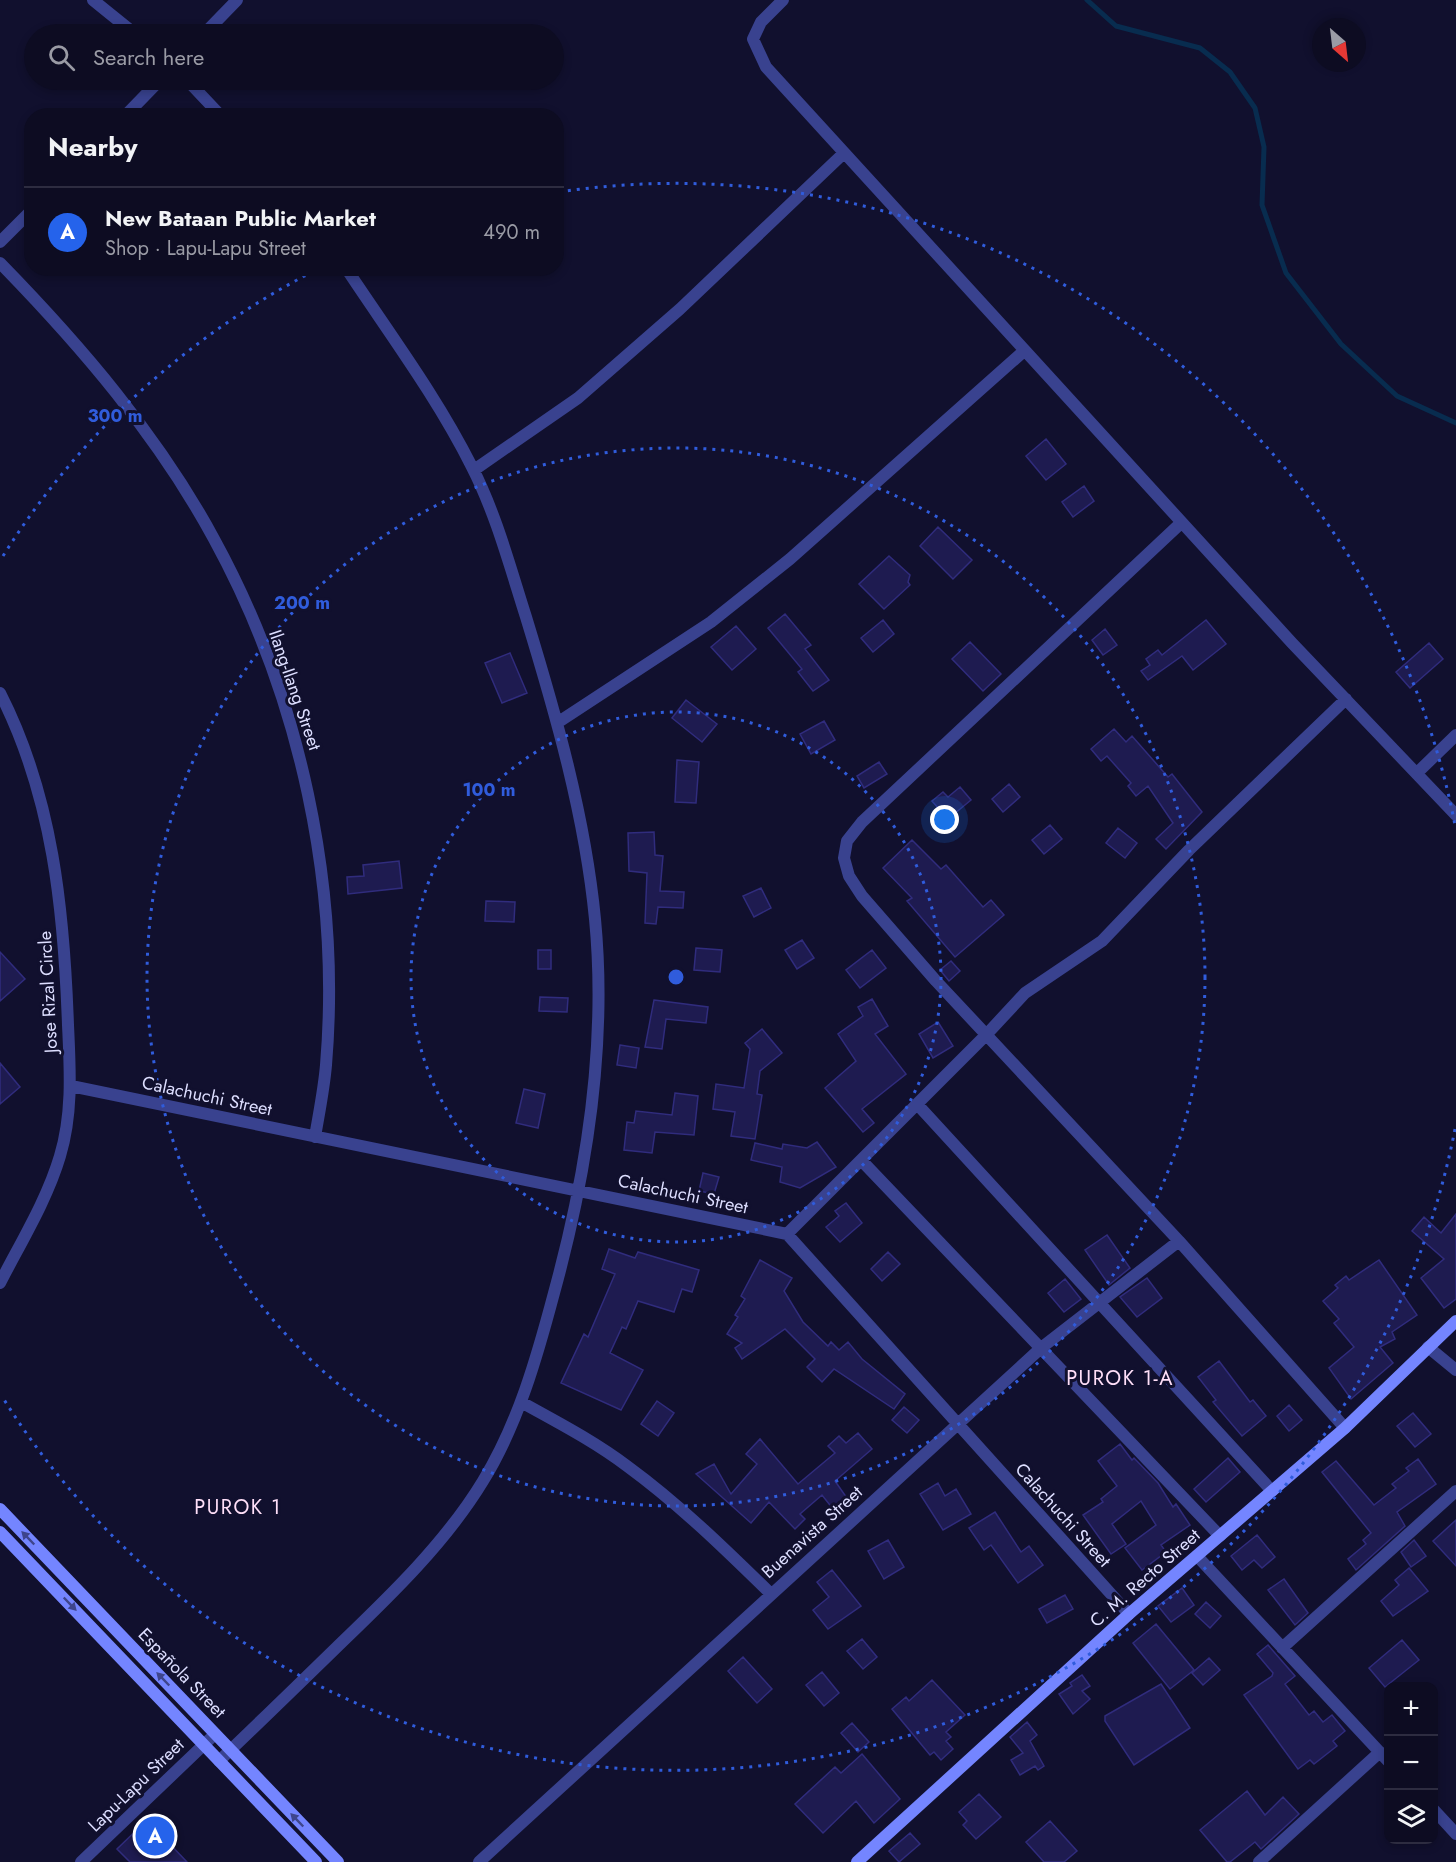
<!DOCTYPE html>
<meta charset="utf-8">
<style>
:root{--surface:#0d0c22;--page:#1b1a2f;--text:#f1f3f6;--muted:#9a9ba5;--line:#2d2c40;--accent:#2563eb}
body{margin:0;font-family:Jost,sans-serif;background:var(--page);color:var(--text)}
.controls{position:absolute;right:18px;bottom:18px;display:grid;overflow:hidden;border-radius:12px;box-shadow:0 3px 9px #0003}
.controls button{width:54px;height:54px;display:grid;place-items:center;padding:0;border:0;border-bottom:2px solid var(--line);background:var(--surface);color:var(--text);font:30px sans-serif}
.compass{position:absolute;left:1312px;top:18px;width:54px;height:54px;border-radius:50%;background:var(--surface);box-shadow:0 3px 9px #0003;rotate:152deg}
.you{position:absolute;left:945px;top:820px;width:21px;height:21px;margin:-15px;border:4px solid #fff;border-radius:50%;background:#1a73e8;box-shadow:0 0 0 9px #1a73e833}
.badge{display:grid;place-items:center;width:39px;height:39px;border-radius:50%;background:var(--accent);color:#fff;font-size:20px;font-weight:700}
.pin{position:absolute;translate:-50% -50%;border:3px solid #fff;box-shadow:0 2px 6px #0006}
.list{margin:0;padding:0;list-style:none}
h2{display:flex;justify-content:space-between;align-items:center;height:78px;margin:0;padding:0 24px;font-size:26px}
h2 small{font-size:20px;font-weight:400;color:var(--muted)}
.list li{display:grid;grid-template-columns:39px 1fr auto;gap:18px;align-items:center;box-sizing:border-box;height:90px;padding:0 24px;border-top:2px solid var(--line)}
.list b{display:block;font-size:22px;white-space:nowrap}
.list p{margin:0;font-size:20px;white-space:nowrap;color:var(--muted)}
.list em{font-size:20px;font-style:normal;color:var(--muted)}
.icon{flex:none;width:33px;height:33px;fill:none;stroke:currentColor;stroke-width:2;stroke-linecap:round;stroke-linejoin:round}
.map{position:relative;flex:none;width:1456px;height:1862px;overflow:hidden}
.search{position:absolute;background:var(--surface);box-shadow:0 3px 9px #0003;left:24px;top:24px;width:540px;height:66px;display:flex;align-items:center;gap:15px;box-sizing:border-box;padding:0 21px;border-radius:33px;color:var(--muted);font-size:22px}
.panel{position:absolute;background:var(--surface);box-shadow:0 3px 9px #0003;left:24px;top:108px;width:540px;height:168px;border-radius:24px}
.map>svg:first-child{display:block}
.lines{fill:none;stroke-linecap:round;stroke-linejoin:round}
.stream{stroke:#082c4f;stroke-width:5}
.building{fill:#1e1b50;stroke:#302c7d;stroke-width:1.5}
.street{stroke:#39428f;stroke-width:12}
.secondary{stroke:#7485ff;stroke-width:12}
.oneway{fill:#3e458c}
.ring{fill:none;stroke:#305cdc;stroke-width:3;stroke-dasharray:3 6}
.labels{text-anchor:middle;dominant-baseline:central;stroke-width:6;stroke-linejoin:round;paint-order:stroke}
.street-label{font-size:18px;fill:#dddeff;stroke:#11102e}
.neighbourhood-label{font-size:20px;letter-spacing:1.5px;fill:#ffdff8;stroke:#11102e}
.centre{fill:#305cdc;stroke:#11102e;stroke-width:3}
.ring-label{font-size:18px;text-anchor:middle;font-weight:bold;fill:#305cdc;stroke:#11102e;stroke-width:6;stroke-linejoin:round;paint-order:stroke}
</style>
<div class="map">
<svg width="1456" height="1862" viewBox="0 0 1456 1862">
<rect width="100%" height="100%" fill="#11102e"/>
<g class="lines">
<path class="stream" d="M 1087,0 L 1116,26 L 1200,48 L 1230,72 L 1255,108 L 1264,147 L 1262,205 L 1286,273 L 1341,344 L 1397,396 L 1456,423"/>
</g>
<path class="building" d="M 1046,439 L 1066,464 L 1046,480 L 1026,456 Z
M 1084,486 L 1094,501 L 1073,517 L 1062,502 Z
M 938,527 L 972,560 L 953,579 L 920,546 Z
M 889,556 L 910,575 L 908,582 L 910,585 L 884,609 L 859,584 Z
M 785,614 L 811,645 L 805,649 L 829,680 L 813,691 L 798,672 L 802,669 L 768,628 Z
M 883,620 L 894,634 L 873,652 L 861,638 Z
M 1206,620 L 1226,644 L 1193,670 L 1182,656 L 1148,680 L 1141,671 L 1150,665 L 1146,659 L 1158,650 L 1162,655 Z
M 736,626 L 756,649 L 732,670 L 711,647 Z
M 1105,629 L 1117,645 L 1103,655 L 1092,640 Z
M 970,642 L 1001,674 L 983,691 L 952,659 Z
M 1429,643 L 1443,659 L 1410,688 L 1396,672 Z
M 510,653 L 527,693 L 502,703 L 485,663 Z
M 686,700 L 717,724 L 702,742 L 672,718 Z
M 824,721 L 835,740 L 811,754 L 800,734 Z
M 1114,729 L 1126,742 L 1132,736 L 1168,777 L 1172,774 L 1202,812 L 1166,849 L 1156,839 L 1173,823 L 1148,786 L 1136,796 L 1128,786 L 1131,783 L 1107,756 L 1101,761 L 1091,749 Z
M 677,760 L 699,762 L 696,803 L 675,802 Z
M 879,762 L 887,774 L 864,788 L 857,776 Z
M 1009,784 L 1020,797 L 1003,812 L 992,799 Z
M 960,787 L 971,800 L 948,819 L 932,801 L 943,792 L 948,797 Z
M 1050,825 L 1062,839 L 1044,854 L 1032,840 Z
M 1118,828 L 1137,843 L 1125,858 L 1106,843 Z
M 654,832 L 655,855 L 663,856 L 660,891 L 684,892 L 683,908 L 658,907 L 656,924 L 645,923 L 647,873 L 629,871 L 628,833 Z
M 912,840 L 941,869 L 946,865 L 983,907 L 991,900 L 1004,915 L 955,957 L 907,901 L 912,898 L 883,868 Z
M 399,861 L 402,888 L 348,894 L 347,877 L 364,876 L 363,865 Z
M 761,888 L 771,908 L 754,917 L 743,896 Z
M 486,901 L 515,902 L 514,922 L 485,921 Z
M 802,940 L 814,958 L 797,969 L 785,950 Z
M 696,948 L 722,950 L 720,972 L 694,970 Z
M 538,950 L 551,950 L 551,969 L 538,969 Z
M 872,950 L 886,968 L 860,988 L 846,970 Z
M 0,952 L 25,979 L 0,1001 Z
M 951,961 L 960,971 L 949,981 L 940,970 Z
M 540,997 L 568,998 L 567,1012 L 539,1011 Z
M 872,999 L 888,1026 L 875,1034 L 906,1074 L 862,1109 L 874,1123 L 863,1132 L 825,1088 L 856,1061 L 838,1034 L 863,1016 L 858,1007 Z
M 654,1000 L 708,1007 L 706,1023 L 666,1019 L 662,1049 L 645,1047 Z
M 938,1022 L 953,1046 L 933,1058 L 919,1034 Z
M 762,1029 L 782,1053 L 760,1071 L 757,1094 L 762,1095 L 755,1139 L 731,1136 L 735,1112 L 713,1109 L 716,1084 L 744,1088 L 750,1049 L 745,1043 Z
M 620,1045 L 639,1048 L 636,1068 L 617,1065 Z
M 0,1063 L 20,1087 L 0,1104 Z
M 524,1089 L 545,1094 L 538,1128 L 516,1123 Z
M 675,1093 L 698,1096 L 694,1135 L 655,1132 L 652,1153 L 624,1150 L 627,1122 L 634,1123 L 636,1111 L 672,1115 Z
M 817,1142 L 836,1167 L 800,1188 L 780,1182 L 782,1167 L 751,1160 L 755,1143 L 782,1149 L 783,1144 L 807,1148 Z
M 703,1173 L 719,1177 L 714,1194 L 699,1191 Z
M 846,1203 L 862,1223 L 840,1242 L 826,1227 L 839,1216 L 835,1211 Z
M 1456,1214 L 1456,1299 L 1444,1308 L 1421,1278 L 1444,1259 L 1412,1231 L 1424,1217 L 1441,1233 Z
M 1107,1235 L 1130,1268 L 1109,1285 L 1085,1250 Z
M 609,1249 L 635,1258 L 638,1252 L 699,1270 L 692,1292 L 682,1289 L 674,1312 L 638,1301 L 626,1329 L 622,1327 L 610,1353 L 643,1370 L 621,1410 L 561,1383 L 584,1334 L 588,1337 L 615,1274 L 602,1269 Z
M 888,1252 L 900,1264 L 882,1281 L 871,1269 Z
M 760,1260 L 792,1278 L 784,1291 L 803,1322 L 828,1346 L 831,1342 L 839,1350 L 848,1342 L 862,1359 L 905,1394 L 894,1409 L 834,1369 L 822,1382 L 807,1367 L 815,1359 L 785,1329 L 742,1359 L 735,1348 L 742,1343 L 727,1334 L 738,1317 L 735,1315 L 745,1299 L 741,1296 Z
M 1379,1260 L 1417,1315 L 1392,1332 L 1395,1339 L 1380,1347 L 1393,1363 L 1351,1399 L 1329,1368 L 1354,1347 L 1334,1323 L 1339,1319 L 1323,1301 L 1338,1288 L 1335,1285 L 1346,1276 L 1349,1280 Z
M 1147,1278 L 1162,1298 L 1137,1317 L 1120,1297 Z
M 1065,1279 L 1081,1299 L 1064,1312 L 1048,1293 Z
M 1219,1361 L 1250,1402 L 1253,1400 L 1266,1416 L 1242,1436 L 1213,1402 L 1216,1400 L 1198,1377 Z
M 657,1401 L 674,1413 L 658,1436 L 641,1424 Z
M 1289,1405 L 1302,1420 L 1289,1431 L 1277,1416 Z
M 904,1407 L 919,1420 L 907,1433 L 892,1420 Z
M 1413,1413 L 1431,1434 L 1415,1447 L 1397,1426 Z
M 858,1433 L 872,1449 L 835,1481 L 847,1498 L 833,1509 L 822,1495 L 800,1514 L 805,1519 L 795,1529 L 769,1502 L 751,1523 L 696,1474 L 714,1464 L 731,1494 L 757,1464 L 746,1454 L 760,1439 L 798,1484 L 835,1453 L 828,1446 L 839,1436 L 846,1443 Z
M 1120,1444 L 1132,1460 L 1134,1458 L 1158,1483 L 1173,1507 L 1176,1504 L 1190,1525 L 1161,1545 L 1166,1552 L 1142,1570 L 1125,1548 L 1156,1525 L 1141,1501 L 1112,1524 L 1126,1544 L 1111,1554 L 1083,1515 L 1103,1502 L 1101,1499 L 1117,1486 L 1098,1461 Z
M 1228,1458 L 1240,1472 L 1206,1502 L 1194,1489 Z
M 1418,1459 L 1436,1484 L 1397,1512 L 1405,1526 L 1356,1570 L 1348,1559 L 1366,1544 L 1363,1540 L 1371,1533 L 1322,1472 L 1336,1461 L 1374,1505 L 1396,1488 L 1392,1484 L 1409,1471 L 1406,1468 Z
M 938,1483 L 945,1496 L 956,1489 L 971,1514 L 943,1530 L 920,1494 Z
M 995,1512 L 1021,1552 L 1029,1546 L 1043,1565 L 1018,1583 L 991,1545 L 984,1550 L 969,1528 Z
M 1456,1520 L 1456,1566 L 1433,1541 Z
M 1257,1535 L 1275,1557 L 1262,1568 L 1254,1560 L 1242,1570 L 1231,1556 Z
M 888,1540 L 904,1567 L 884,1579 L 868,1551 Z
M 1414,1540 L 1426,1556 L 1411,1567 L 1401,1552 Z
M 1409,1568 L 1428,1591 L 1393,1616 L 1381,1601 L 1399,1585 L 1395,1580 Z
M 832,1570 L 861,1606 L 828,1629 L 813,1610 L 829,1597 L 817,1582 Z
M 1284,1579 L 1308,1613 L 1295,1625 L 1268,1590 Z
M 1182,1588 L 1194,1605 L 1171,1622 L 1158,1606 Z
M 1065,1595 L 1073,1609 L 1047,1623 L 1039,1609 Z
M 1206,1602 L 1221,1616 L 1210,1628 L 1195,1614 Z
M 1156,1624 L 1194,1670 L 1170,1689 L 1133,1643 Z
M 862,1639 L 877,1657 L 863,1669 L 847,1651 Z
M 1402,1640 L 1419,1660 L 1385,1687 L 1369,1668 Z
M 1268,1645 L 1295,1676 L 1285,1684 L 1309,1715 L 1314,1711 L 1323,1722 L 1332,1715 L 1345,1731 L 1333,1741 L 1337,1746 L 1314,1764 L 1310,1760 L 1298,1769 L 1244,1695 L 1272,1676 L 1273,1673 L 1257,1654 Z
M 743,1657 L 772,1689 L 757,1703 L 728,1671 Z
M 1209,1658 L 1220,1670 L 1203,1685 L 1192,1673 Z
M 822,1672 L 839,1693 L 824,1706 L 806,1685 Z
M 1082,1675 L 1090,1686 L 1082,1691 L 1090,1699 L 1073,1714 L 1059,1694 L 1072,1686 L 1070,1683 Z
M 932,1680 L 965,1715 L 946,1732 L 951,1737 L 946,1741 L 953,1749 L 941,1760 L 934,1752 L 930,1755 L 892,1709 L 906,1697 L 909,1701 Z
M 1161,1684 L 1190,1728 L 1134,1765 L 1105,1721 L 1105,1716 Z
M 1027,1722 L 1037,1735 L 1030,1741 L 1044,1766 L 1038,1770 L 1035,1766 L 1020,1775 L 1011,1760 L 1023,1753 L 1010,1737 Z
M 852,1723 L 869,1742 L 858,1752 L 841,1733 Z
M 862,1754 L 900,1799 L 874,1823 L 856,1801 L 823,1833 L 795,1804 L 835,1767 L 841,1773 Z
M 1247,1791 L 1265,1815 L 1283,1797 L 1299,1814 L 1261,1849 L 1255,1842 L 1230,1862 L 1227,1862 L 1200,1830 Z
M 979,1794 L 1001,1817 L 976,1839 L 963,1825 L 967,1821 L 959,1812 Z
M 147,1820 L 187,1862 L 130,1862 L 117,1849 Z
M 1050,1821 L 1077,1851 L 1064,1862 L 1044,1862 L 1026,1842 Z
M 910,1833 L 920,1844 L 899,1862 L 889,1851 Z"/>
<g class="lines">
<path class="street" d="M 93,0 L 135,34
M 783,0 L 761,22 L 753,39 L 766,67 L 1292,643 L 1456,815
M 204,34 L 237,0
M 187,80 L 221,116
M 125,116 L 160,80
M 0,242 L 32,210
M 0,263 C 81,346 159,437 214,539 C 300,696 341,886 326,1065 C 324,1089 319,1113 315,1137
M 474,470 L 578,398 L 680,309 L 844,153
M 1181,523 L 862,822 L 847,841 L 844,858 L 849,876 L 862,896 L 936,981 L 1179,1241 L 1345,1428
M 0,693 C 53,797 64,911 68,1025 C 70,1069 73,1113 60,1156 C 47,1200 21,1242 0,1283
M 557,723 L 711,622 L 790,559 L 1024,351
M 1417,773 L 1456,735
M 71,1086 L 787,1234 L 1129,1614
M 917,1104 L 1272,1491
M 861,1160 L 1220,1536
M 787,1234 L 987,1034 L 1025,993 L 1102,941 L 1189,850 L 1346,699
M 1428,1347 L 1456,1370
M 521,1402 C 557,1422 594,1441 627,1466 C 679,1504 725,1549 771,1594
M 1197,1556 L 1388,1761
M 1282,1648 L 1456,1491
M 219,1761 C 260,1722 300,1683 340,1644 C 391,1595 446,1542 483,1481 C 518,1424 537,1357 554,1293 C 587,1173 607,1043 595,919 C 585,816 556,715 526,617 C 510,567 496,514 472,467 C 437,397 389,333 346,268
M 1434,1810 L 1456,1834
M 81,1862 L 215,1734
M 479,1862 L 1041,1348 L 1179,1241
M 1259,1862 L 1380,1752"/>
<path class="secondary" d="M 0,1509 L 338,1862
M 0,1532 L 316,1862
M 857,1862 L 1129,1614 L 1345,1428 L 1456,1321"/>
</g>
<defs><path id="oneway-solid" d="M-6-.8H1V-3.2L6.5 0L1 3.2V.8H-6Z" transform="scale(1.5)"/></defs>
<g class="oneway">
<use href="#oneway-solid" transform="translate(28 1538) rotate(-134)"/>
<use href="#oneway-solid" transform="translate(70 1604) rotate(46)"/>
<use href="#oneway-solid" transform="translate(163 1679) rotate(-134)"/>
<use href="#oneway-solid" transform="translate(297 1820) rotate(-134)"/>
</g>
<g class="ring">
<circle cx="676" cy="977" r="265"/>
<circle cx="676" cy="977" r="529"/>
<path d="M1455 1129A794 794 0 0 1 3 1398M3 556A794 794 0 0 1 316 270M559 192A794 794 0 0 1 1455 825"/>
</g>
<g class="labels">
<g class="street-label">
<text transform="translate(295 690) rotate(71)">Ilang-Ilang Street</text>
<text transform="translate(48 992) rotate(-93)">Jose Rizal Circle</text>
<text transform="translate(207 1096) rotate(12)">Calachuchi Street</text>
<text transform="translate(683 1194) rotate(12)">Calachuchi Street</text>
<text transform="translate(1063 1515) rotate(48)">Calachuchi Street</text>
<text transform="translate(812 1532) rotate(-42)">Buenavista Street</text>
<text transform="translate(1145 1578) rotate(-41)">C. M. Recto Street</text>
<text transform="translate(182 1673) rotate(46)">Española Street</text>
<text transform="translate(136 1785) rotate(-44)">Lapu-Lapu Street</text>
</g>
<g class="neighbourhood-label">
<text x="1120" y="1378">PUROK 1-A</text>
<text x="238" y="1507">PUROK 1</text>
</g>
</g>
<circle cx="676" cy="977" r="9" class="centre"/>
<g class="ring-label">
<text x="115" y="422">300 m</text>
<text x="302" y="609">200 m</text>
<text x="489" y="796">100 m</text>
</g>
</svg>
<div class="controls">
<button>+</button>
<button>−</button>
<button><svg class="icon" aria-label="layers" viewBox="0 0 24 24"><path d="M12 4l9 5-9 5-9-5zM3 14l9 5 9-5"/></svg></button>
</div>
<svg class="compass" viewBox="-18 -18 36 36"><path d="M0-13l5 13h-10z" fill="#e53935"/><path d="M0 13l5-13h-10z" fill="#9a9ba5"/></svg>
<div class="you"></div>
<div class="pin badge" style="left:155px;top:1836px">A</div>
<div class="search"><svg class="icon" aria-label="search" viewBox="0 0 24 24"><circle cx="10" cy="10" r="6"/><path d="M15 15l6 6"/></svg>Search here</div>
<section class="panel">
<h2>Nearby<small></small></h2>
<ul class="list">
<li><span class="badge">A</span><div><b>New Bataan Public Market</b><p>Shop · Lapu-Lapu Street</p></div><em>490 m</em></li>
</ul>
</section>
</div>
